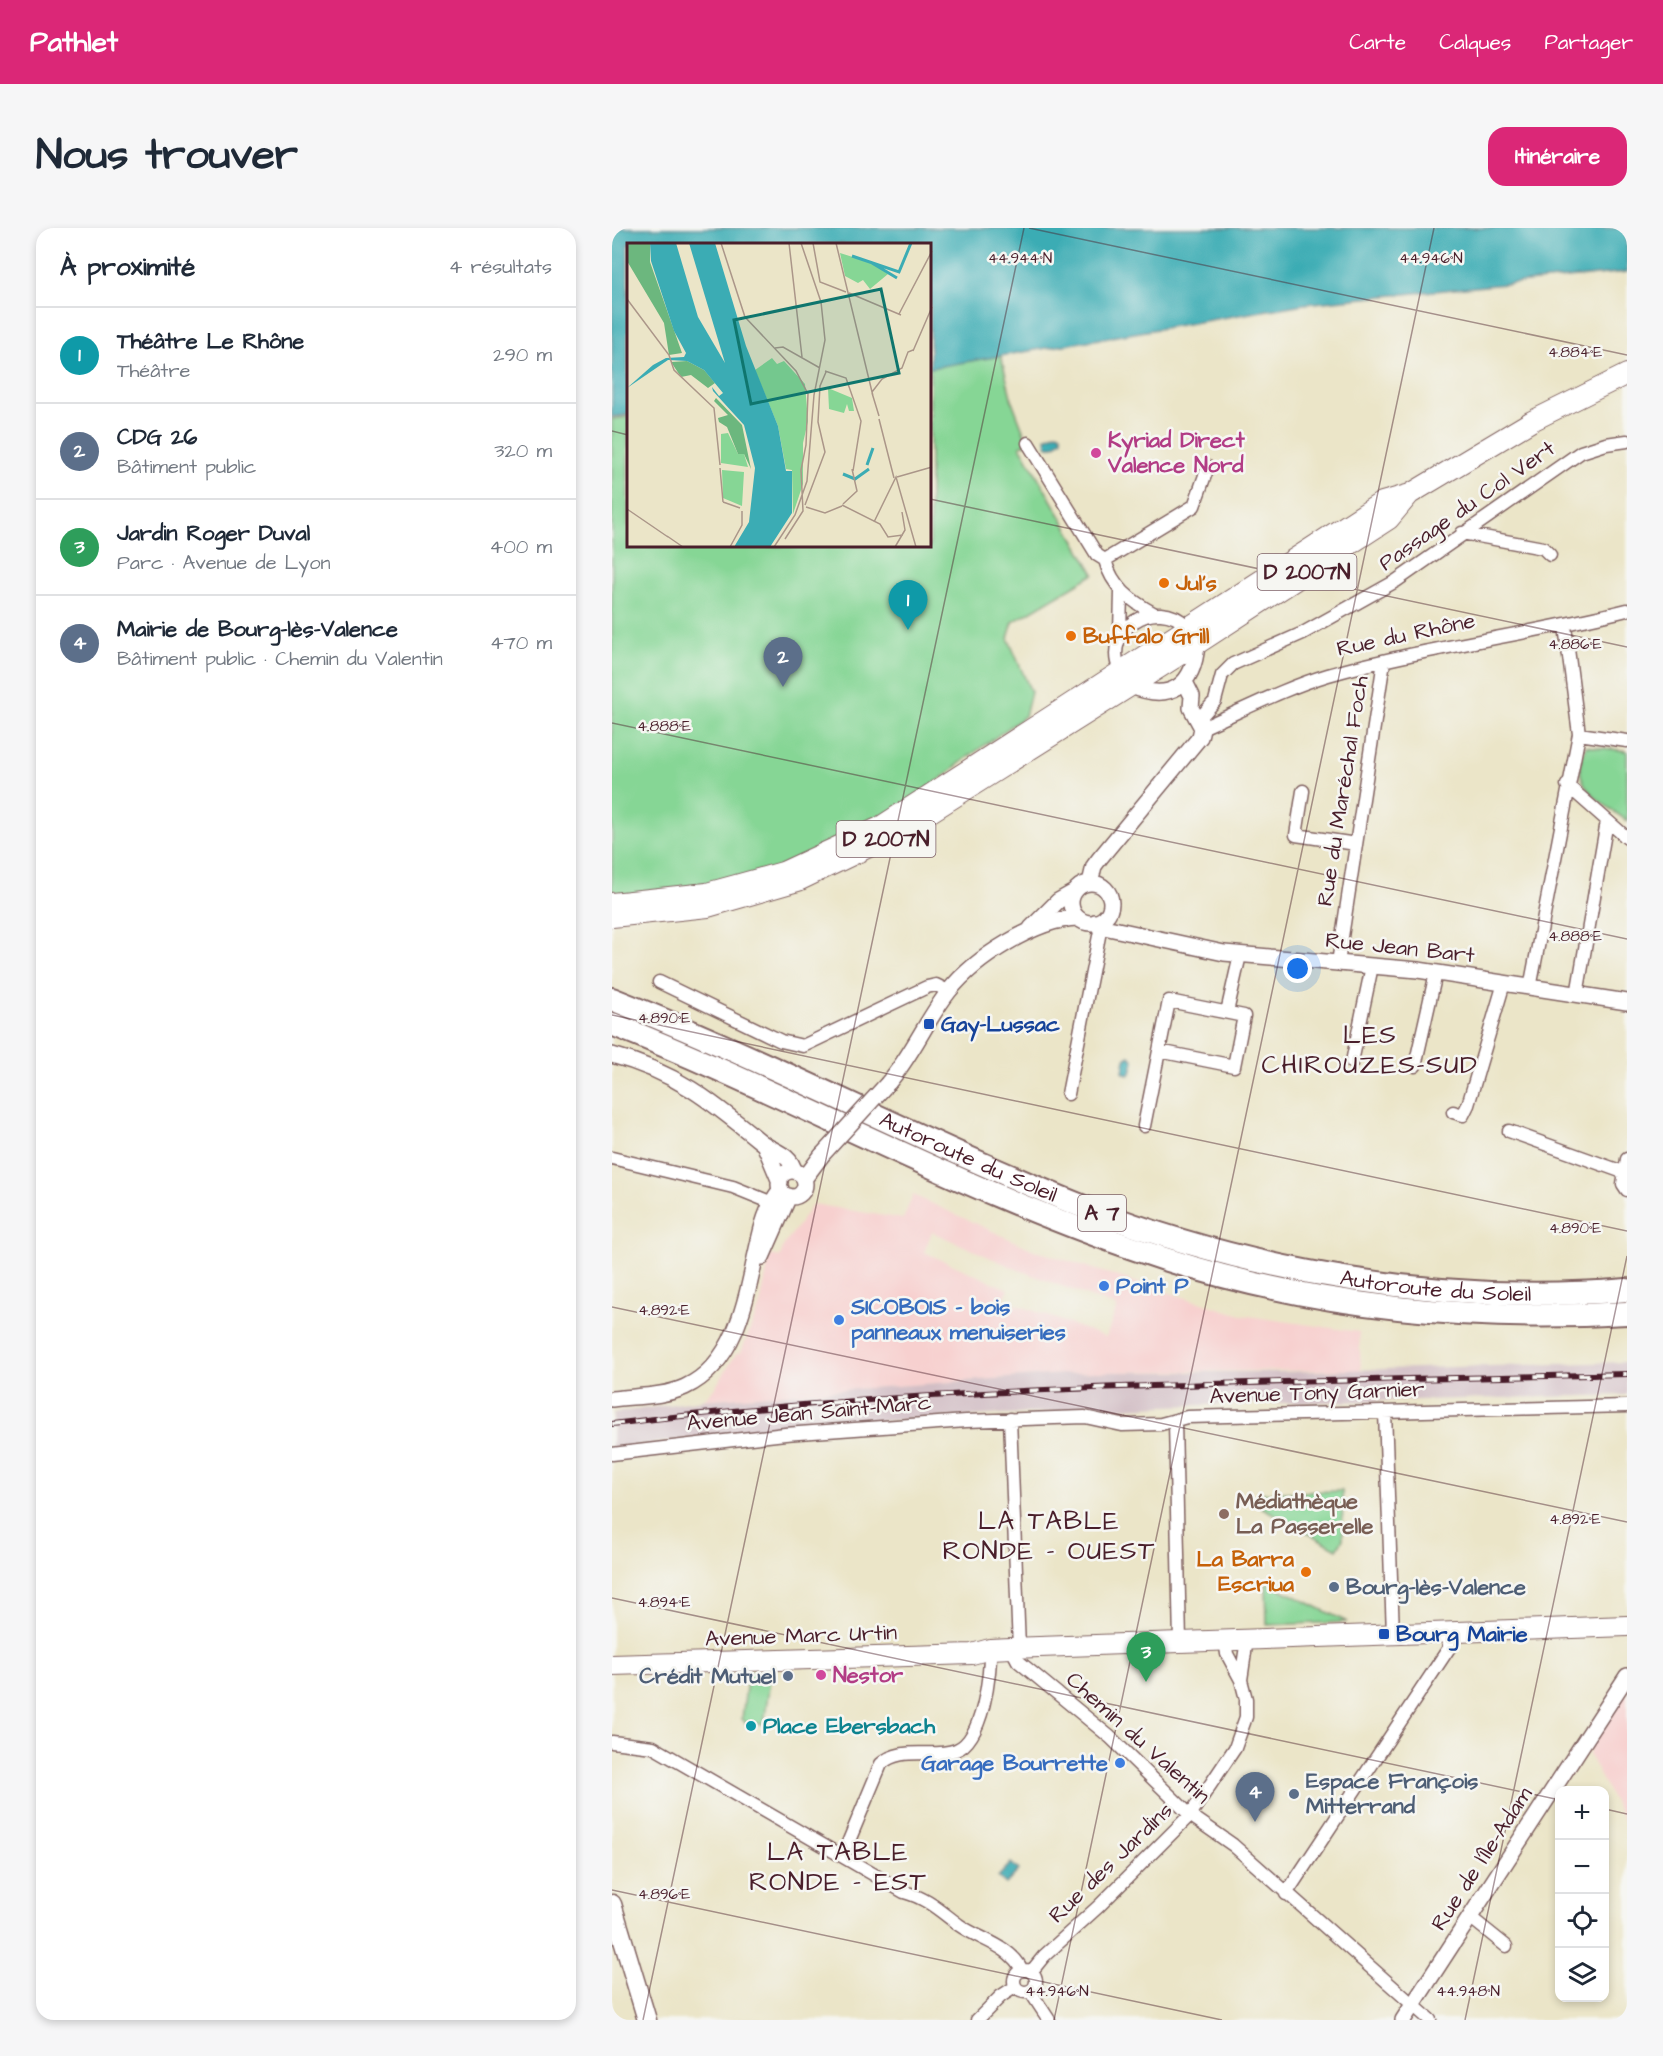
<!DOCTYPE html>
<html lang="fr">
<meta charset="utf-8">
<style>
:root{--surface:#fff;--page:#f6f6f7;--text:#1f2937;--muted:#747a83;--line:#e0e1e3;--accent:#db2777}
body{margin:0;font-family:"Architects Daughter",sans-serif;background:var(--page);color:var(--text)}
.controls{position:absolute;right:18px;bottom:18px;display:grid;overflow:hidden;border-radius:12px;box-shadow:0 3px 9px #0003}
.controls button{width:54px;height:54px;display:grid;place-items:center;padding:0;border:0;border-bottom:2px solid var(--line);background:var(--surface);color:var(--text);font:30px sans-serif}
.you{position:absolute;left:686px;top:741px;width:21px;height:21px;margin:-15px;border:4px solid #fff;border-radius:50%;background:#1a73e8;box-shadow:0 0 0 9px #1a73e833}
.badge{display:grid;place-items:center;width:39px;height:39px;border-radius:50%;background:var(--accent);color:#fff;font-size:20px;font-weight:700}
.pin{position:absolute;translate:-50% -50px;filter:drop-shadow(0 2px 3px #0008)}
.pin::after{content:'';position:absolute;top:32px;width:21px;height:18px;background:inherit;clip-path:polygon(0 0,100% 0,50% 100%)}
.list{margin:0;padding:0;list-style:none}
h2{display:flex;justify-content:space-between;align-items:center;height:78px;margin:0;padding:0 24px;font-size:26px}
h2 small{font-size:20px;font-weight:400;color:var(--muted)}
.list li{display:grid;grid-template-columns:39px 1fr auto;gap:18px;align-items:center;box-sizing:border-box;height:96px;padding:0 24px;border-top:2px solid var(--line)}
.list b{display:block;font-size:22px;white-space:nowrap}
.list p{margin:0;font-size:20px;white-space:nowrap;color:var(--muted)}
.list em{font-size:20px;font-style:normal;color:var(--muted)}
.icon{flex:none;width:33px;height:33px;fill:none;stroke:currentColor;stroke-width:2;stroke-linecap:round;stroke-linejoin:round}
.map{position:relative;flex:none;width:1015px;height:1792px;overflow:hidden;border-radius:18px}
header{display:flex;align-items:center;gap:36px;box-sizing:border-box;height:84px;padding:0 30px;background:var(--accent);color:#fff}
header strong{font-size:28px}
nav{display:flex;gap:33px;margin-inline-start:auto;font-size:21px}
.intro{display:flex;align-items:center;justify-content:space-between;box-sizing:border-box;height:144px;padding:0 36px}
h1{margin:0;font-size:42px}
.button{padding:15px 27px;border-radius:18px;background:var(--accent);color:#fff;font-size:21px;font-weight:700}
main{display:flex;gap:36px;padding:0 36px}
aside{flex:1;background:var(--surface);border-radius:18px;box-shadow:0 3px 9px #0003}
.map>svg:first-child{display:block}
.built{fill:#f7d0cf;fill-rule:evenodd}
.industrial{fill:#d2bec5}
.green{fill:#86d695;stroke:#687a60;stroke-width:1.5}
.water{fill:#3bacb4;stroke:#426670;stroke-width:1.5}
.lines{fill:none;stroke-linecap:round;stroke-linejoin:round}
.minor-casing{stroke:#826462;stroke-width:15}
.tertiary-casing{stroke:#826462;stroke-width:18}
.secondary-casing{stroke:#826462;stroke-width:21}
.primary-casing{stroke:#826462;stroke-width:22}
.motorway-casing{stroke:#826462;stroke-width:26}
.minor{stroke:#fff;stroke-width:12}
.tertiary{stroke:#fff;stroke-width:15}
.secondary{stroke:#fff;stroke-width:18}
.primary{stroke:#fff;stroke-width:20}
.motorway{stroke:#fff;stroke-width:22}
.rail-casing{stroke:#4a1f2b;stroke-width:6}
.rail{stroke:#f6f6f2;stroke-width:4;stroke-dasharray:11;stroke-linecap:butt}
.tertiary-bridge-casing{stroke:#826462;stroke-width:18;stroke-linecap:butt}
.tertiary-bridge{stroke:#fff;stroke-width:15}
.ticks{fill:none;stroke:#4a1f2b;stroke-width:1.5;stroke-opacity:0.45}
.hotel-dot{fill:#d1479c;stroke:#f6f6f2;stroke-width:2}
.food-dot{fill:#e8710a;stroke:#f6f6f2;stroke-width:2}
.transit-dot{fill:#1a4fb4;stroke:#f6f6f2;stroke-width:2}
.shop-dot{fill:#3f7fe0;stroke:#f6f6f2;stroke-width:2}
.education-dot{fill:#8d6e63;stroke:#f6f6f2;stroke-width:2}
.service-dot{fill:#5c6f8a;stroke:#f6f6f2;stroke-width:2}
.culture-dot{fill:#0f9aa8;stroke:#f6f6f2;stroke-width:2}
.labels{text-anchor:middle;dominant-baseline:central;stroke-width:5;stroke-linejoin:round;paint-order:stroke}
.shield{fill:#f6f6f2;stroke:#7e6067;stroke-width:1.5}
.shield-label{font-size:21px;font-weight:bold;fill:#4a1f2b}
.hotel-label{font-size:22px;font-weight:bold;fill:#b23c85;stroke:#f6f6f2;text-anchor:start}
.street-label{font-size:22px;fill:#4a1f2b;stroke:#f6f6f2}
.food-label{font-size:22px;font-weight:bold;fill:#c56008;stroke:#f6f6f2;text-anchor:start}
.transit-label{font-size:22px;font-weight:bold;fill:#164399;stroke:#f6f6f2;text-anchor:start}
.shop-label{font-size:22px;font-weight:bold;fill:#366cbe;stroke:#f6f6f2;text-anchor:start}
.education-label{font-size:22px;font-weight:bold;fill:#785e54;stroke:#f6f6f2;text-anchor:start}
.service-label{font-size:22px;font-weight:bold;fill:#4e5e75;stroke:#f6f6f2;text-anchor:start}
.culture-label{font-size:22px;font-weight:bold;fill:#0d838f;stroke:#f6f6f2;text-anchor:start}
.quarter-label{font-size:26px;letter-spacing:1.5px;fill:#4a1f2b;stroke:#f6f6f2}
.inset-river{fill:none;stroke:#3bacb4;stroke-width:3}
.inset-road{fill:none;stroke:#ab9689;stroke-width:1.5}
.view{fill:#0f766e;fill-opacity:0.15;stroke:#0f766e;stroke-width:3}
.inset-edge{fill:none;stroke:#4a1f2b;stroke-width:3}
.ticks-label{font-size:15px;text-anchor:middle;fill:#4a1f2b;stroke:#f6f6f2;stroke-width:5;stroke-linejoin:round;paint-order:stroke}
</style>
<header>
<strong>Pathlet</strong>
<nav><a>Carte</a><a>Calques</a><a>Partager</a></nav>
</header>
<div class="intro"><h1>Nous trouver</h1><a class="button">Itinéraire</a></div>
<main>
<aside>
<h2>À proximité<small>4 résultats</small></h2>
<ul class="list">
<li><span class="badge" style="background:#0f9aa8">1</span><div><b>Théâtre Le Rhône</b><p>Théâtre</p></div><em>290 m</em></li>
<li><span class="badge" style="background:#5c6f8a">2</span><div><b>CDG 26</b><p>Bâtiment public</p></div><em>320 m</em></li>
<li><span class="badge" style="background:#2e9e5b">3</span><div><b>Jardin Roger Duval</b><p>Parc · Avenue de Lyon</p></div><em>400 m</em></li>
<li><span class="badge" style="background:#5c6f8a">4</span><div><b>Mairie de Bourg-lès-Valence</b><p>Bâtiment public · Chemin du Valentin</p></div><em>470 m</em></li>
</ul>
</aside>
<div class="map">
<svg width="1015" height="1792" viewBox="0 0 1015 1792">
<rect width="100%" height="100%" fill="#f6f6f2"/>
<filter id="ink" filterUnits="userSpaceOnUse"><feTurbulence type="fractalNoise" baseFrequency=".0167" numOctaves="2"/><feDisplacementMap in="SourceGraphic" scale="12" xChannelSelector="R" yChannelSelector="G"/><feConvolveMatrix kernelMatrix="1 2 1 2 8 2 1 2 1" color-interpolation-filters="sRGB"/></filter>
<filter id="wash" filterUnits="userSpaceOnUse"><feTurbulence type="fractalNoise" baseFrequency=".008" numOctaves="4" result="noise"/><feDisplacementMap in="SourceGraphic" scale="24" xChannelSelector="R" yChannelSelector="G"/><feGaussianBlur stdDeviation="1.35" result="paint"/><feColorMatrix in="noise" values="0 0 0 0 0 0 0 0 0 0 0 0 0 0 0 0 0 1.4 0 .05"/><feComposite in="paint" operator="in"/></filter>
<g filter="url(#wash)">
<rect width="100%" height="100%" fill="#ebe5c8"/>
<path class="built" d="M 301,967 L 422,1022 L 523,1054 L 629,1087 L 747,1104 L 749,1142 L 480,1144 L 91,1172 L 102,1161 L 124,1126 L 129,1124 L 148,1077 L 158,1027 L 169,1029 L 170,1020 L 201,976 L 291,991 ZM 320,1004 L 404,1041 L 505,1079 L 494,1109 L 392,1072 L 396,1061 L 312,1024 Z
M 1015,1464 L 1015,1599 L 977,1527 L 979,1517 Z"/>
<path class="industrial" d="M 1015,1134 L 1015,1167 L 552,1178 L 397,1186 L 197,1197 L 0,1220 L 1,1185 L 91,1172 L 480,1144 L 668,1144 Z"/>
<path class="green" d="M 389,128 L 400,173 L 416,215 L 408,218 L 482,346 L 401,394 L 396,410 L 419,464 L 413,488 L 356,529 L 268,599 L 171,644 L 0,675 L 0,191 L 16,189 L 16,318 L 318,318 L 318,139 Z
M 974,518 L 1015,523 L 1015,593 C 988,573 954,556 974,518 Z
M 730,1263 L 731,1311 L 725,1321 L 649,1279 L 648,1265 Z
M 654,1354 L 735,1394 L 655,1397 Z
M 136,1444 L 159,1444 L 152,1496 L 134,1495 L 130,1491 Z"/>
<path class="water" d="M 0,0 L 1015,0 L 1015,44 L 692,76 L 318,140 L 318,16 L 16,16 L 16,187 L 0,189 Z
M 444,205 L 449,206 L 450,211 L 442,218 L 435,218 L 434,210 Z
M 518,828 L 522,833 L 519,845 L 516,847 L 511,844 L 513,831 Z
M 399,1635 L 407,1642 L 394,1656 L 386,1649 Z"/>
</g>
<g filter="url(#ink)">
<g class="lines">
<defs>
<path id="minor" d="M 416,215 L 485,327 L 493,332 C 500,359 519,373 543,386
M 850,305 L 931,320 L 938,327
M 493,332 L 582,278 L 596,239
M 508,405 L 509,364
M 508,443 C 489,401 544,367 575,398
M 586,492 L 603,473 L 610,447 L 621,436 L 691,405 L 784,353 L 969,224 L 994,216 L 1015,213
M 590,500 C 631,482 673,460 716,447 C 814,419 916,407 1015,382
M 967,506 L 1015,513
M 955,557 L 1015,610
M 691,563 L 684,607 L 744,616
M 726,735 L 772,433
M 47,754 L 169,813 L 191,818 L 315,759 L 324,757 L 336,763
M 918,760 L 967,506 L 953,398
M 965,767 L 995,593
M 557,773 L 632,788 L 622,838 L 547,823 Z
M 615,784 L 628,727
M 740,834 L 760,738
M 803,838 L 824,745
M 456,866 L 488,703 L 483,694
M 841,884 L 851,887 L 856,877 L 892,755
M 532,898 L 547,823
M 897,903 L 1011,944
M 0,930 L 121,959 L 158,974 L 169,973
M 1015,931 L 1011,956 L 1015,962
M 773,1184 L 781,1406
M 398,1191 L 407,1420
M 563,1194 L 568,1414
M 0,1226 L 173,1206 L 354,1193 L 473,1189 L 510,1197 L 549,1196 L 575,1189 L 1015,1178
M 399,1420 L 406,1433 L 498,1509 L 578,1587 L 621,1617 L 818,1792
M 629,1452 L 635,1411
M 0,1514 L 41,1519 L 292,1664 C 315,1670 328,1683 347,1697 C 368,1712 398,1717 410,1742
M 231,1627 L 269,1536 C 289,1517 320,1531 344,1522 C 371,1512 379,1445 378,1421
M 674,1666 L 837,1420 L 837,1404
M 858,1689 L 894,1718
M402 1753a11 11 0 1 1 22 0a11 11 0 1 1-22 0Z
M 419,1744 L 432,1728 L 487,1678 L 578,1587 L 623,1520 L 634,1489 L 634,1471 L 629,1452 L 615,1426 L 613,1412
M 418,1763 L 437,1792
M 365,1792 L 389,1768 L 403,1759"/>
<path id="tertiary" d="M 519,458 C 559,474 582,458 585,416
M 478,655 L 482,638 L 488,630 L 588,509 L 590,500 L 579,480 L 580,468 L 573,454
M459 675a20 20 0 1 1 40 0a20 20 0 1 1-40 0Z
M 483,694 L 492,699 L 612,725 L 806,742 L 1015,774
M 419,700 L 446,673 L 462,664
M 0,827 C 64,844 99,873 149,914 C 160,923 179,926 182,943
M 276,855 C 301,826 314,792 337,763 C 363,730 424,691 466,690
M 152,916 L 168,954
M167 956a13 13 0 1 1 26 0a13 13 0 1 1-26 0Z
M 192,951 L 210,927
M 150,1029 L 177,968
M 0,1171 C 23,1168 51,1169 73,1159 C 121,1137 134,1076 143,1030 C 149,1004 152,982 169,961
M 791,1792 L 1015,1448"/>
<path id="secondary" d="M 0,1676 L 35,1792"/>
<path id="primary" d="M 0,675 L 95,665 L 171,644 L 268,599 L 770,274 L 798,266 L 920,193 L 1015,146
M 0,689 L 96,679 L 186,653 L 284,606 L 585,416 L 777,291 L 797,267
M 0,1437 L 360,1426 L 378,1421 L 399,1420 L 1015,1398"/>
<g id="motorway">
<path id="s1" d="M 0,771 C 162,835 316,917 477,981 C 645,1046 835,1077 1015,1062"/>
<path d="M 0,796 C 186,870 363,970 553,1031 C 702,1079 860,1094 1015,1085"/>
</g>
</defs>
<use href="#minor" class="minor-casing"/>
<use href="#tertiary" class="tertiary-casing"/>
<use href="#secondary" class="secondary-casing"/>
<use href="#primary" class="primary-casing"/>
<use href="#motorway" class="motorway-casing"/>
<use href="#minor" class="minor"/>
<use href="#tertiary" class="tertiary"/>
<use href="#secondary" class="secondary"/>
<use href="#primary" class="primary"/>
<use href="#motorway" class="motorway"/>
<defs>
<path id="rail" d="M 0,1196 C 337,1155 676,1155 1015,1146"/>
</defs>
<use href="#rail" class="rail-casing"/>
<use href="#rail" class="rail"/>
<defs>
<path id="tertiary-bridge" d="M 210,927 L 276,855"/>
</defs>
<use href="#tertiary-bridge" class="tertiary-bridge-casing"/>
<use href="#tertiary-bridge" class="tertiary-bridge"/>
</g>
</g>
<path class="ticks" d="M 417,0 L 1015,127M 0,3 L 1,0M 0,203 L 16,207M 318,271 L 1015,419M 0,495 L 1015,711M 0,787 L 1015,1003M 0,1079 L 1015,1294M 0,1370 L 948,1572M 993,1581 L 1015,1586M 0,1662 L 610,1792M 31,1792 L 412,0M 442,1792 L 822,0M 853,1792 L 1015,1028"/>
<g class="hotel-dot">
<circle cx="484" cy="225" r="6"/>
<circle cx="209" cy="1447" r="6"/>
</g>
<g class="food-dot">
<circle cx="552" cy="355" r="6"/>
<circle cx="459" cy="408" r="6"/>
<circle cx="694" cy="1344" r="6"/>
</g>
<g class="transit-dot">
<rect x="311" y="790" width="12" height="12" rx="3"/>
<rect x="766" y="1400" width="12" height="12" rx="3"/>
</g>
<g class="shop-dot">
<circle cx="492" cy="1058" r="6"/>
<circle cx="227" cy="1092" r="6"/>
<circle cx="508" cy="1535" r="6"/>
</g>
<circle class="education-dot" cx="612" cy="1286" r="6"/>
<g class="service-dot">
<circle cx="722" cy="1359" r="6"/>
<circle cx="176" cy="1448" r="6"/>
<circle cx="682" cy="1566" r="6"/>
</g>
<circle class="culture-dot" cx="139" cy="1498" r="6"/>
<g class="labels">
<g class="shield">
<rect x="645.5" y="326" width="99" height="36" rx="4.5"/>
<rect x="224.5" y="593" width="99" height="36" rx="4.5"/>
<rect x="466" y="967" width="48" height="36" rx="4.5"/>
</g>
<g class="shield-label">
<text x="695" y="344">D 2007N</text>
<text x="274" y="611">D 2007N</text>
<text x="490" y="985">A 7</text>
</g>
<g class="hotel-label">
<text x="496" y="212">Kyriad Direct<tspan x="496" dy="25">Valence Nord</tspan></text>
<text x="221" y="1447">Nestor</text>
</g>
<g class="street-label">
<text transform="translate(855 278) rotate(-35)">Passage du Col Vert</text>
<text transform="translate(794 407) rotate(-12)">Rue du Rhône</text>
<text transform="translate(731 563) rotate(-81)">Rue du Maréchal Foch</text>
<text transform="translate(788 720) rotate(6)">Rue Jean Bart</text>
<text stroke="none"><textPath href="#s1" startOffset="390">Autoroute du Soleil</textPath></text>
<text stroke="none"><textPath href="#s1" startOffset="878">Autoroute du Soleil</textPath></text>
<text transform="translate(705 1165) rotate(-2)">Avenue Tony Garnier</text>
<text transform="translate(197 1185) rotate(-5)">Avenue Jean Saint-Marc</text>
<text transform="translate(189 1408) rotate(-2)">Avenue Marc Urtin</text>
<text transform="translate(526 1510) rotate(42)">Chemin du Valentin</text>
<text transform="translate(870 1631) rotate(-57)">Rue de l'Île-Adam</text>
<text transform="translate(499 1635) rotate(-44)">Rue des Jardins</text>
</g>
<g class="food-label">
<text x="564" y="355">Jul's</text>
<text x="471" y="408">Buffalo Grill</text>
<text x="682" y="1331" text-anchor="end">La Barra<tspan x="682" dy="25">Escriua</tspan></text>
</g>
<g class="transit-label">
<text x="329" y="796">Gay-Lussac</text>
<text x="784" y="1406">Bourg Mairie</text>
</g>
<g class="shop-label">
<text x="504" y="1058">Point P</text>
<text x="239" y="1079">SICOBOIS - bois<tspan x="239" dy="25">panneaux menuiseries</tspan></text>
<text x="496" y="1535" text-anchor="end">Garage Bourrette</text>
</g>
<g class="education-label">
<text x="624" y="1273">Médiathèque<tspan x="624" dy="25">La Passerelle</tspan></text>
</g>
<g class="service-label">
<text x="734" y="1359">Bourg-lès-Valence</text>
<text x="164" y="1448" text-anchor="end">Crédit Mutuel</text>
<text x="694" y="1553">Espace François<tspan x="694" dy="25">Mitterrand</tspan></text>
</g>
<g class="culture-label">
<text x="151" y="1498">Place Ebersbach</text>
</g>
<g class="quarter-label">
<text x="758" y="807">LES<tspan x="758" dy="30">CHIROUZES-SUD</tspan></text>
<text x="437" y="1293">LA TABLE<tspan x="437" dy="30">RONDE - OUEST</tspan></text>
<text x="226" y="1624">LA TABLE<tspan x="226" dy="30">RONDE - EST</tspan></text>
</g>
</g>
<g transform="translate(15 15)">
<rect width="304" height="304" fill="#ebe5c8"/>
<path d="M 213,10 L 245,20 L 261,31 L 243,46 L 236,37 L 231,40 L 218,33 ZM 145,115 L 150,121 L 157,118 L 178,141 L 181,178 L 176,200 L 176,241 L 166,271 L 165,227 L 159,226 L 151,183 L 128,127 ZM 201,145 L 225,155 L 227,168 L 222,168 L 220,161 L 217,170 L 202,166 ZM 101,190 L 111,211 L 117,211 L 121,224 L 94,220 L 94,191 ZM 95,227 L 117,229 L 115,263 L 96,255 Z" fill="#86d695"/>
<path d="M 0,0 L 23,0 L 23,19 L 55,110 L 42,112 L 37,80 L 0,18 ZM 60,118 L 77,127 L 88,140 L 81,145 L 64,132 L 54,134 L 44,119 ZM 89,155 L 115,182 L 124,226 L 117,211 L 111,211 L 100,184 L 92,179 L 91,175 L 101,172 L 87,158 Z" fill="#6cb77e"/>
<path d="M 23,0 L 49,0 L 71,74 L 98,120 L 62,0 L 88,0 L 119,103 L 151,183 L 159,228 L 165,228 L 165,270 L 143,304 L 107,304 L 122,279 L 128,225 L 117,182 L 86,148 L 85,144 L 92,153 L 96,150 L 77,127 L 60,118 L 41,117 L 0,145 L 26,122 L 39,115 L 57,114 L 59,110 L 47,88 L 24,18 Z" fill="#3bacb4"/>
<path class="inset-river" d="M 225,13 L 272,29 L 284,0M 245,20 L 270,35M 240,222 L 246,205M 216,231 L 228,236 L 242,226"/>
<path class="inset-road" d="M 94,0 L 118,74 L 169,128 L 181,151 L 179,202 L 174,227 L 176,268 L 158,296M 162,0 L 175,114M 186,0 L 193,39 L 219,49M 209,0 L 246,153M 222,50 L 274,72M 0,56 L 42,112 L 47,127 L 87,165 L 93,222M 272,71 L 305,8M 148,105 L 156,104 L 193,125M 286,108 L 305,64M 198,128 L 219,135 L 234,178 L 226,228M 245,149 L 255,136 L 275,125 L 281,109 L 286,107M 245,150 L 252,173M 252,176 L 267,235M 93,225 L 96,259M 270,234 L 305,224M 96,259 L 113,265M 216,261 L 230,248 L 225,226M 178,262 L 198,209 L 191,179 L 193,143 L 199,129M 215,262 L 253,281 L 261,294 L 276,292M 179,264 L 198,270 L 215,263M 0,266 L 41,294M 247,279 L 269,234 L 289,304M 40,293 L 56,304M 103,304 L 115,282 L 115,268M 147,304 L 168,272 L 180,238 L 187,152 L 198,97 L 194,59 L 174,0M 268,304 L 278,287 L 275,269"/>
<path class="view" d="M 254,46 L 272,130 L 124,161 L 107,77 Z"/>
<rect width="304" height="304" class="inset-edge"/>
</g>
<g class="ticks-label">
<text x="408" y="35">44.944°N</text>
<text x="819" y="35">44.946°N</text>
<text x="963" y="129">4.884°E</text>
<text x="963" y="421">4.886°E</text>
<text x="52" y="503">4.888°E</text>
<text x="963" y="713">4.888°E</text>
<text x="52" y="795">4.890°E</text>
<text x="963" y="1005">4.890°E</text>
<text x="52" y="1087">4.892°E</text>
<text x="963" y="1296">4.892°E</text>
<text x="52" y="1379">4.894°E</text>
<text x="52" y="1671">4.896°E</text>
<text x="445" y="1768">44.946°N</text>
<text x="856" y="1768">44.948°N</text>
</g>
</svg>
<div class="controls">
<button>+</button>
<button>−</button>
<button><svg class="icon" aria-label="locate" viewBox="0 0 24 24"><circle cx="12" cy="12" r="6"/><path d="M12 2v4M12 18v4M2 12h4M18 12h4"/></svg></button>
<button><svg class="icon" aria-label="layers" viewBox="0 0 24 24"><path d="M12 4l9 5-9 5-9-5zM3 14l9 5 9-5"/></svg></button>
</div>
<div class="you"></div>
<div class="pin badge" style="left:296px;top:402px;background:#0f9aa8">1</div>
<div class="pin badge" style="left:171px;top:459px;background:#5c6f8a">2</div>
<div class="pin badge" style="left:534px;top:1454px;background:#2e9e5b">3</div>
<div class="pin badge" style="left:643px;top:1594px;background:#5c6f8a">4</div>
</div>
</main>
